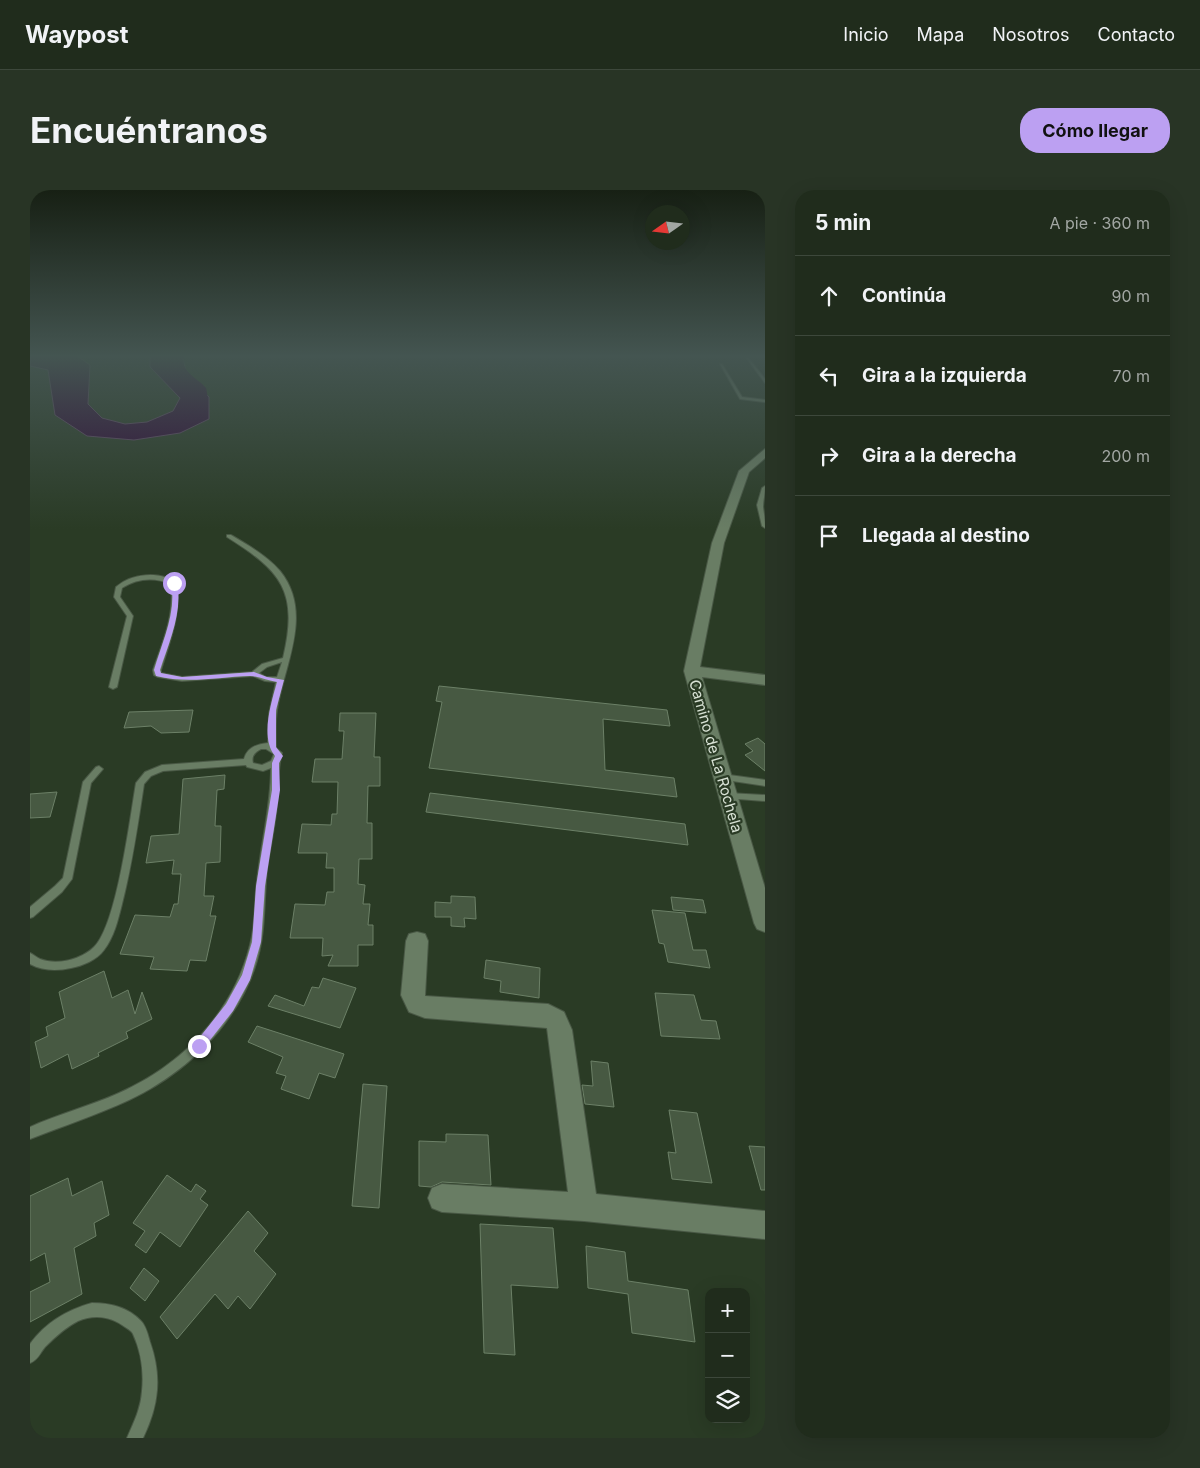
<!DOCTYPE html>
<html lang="es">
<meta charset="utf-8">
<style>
:root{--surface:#202c1c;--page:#283425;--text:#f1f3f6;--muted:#a2a7a3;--line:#3d483b;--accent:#bca0f2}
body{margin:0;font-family:Inter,sans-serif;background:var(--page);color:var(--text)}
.controls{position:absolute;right:15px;bottom:15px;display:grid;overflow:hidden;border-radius:10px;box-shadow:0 5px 20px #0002}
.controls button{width:45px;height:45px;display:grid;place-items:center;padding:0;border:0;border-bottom:1px solid var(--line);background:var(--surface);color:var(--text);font:25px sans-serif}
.compass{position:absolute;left:615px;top:15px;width:45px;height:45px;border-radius:50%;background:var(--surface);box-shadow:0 5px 20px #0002;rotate:256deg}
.stop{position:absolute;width:15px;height:15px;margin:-11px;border:4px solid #bca0f2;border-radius:50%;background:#fff}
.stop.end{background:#bca0f2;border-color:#fff;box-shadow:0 1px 5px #0008}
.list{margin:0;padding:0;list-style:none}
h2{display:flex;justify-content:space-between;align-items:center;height:65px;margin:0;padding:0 20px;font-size:21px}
h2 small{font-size:16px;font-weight:400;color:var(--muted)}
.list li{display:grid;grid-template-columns:32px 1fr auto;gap:15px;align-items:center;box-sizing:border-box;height:80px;padding:0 20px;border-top:1px solid var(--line)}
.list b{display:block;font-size:19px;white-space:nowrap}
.list em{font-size:16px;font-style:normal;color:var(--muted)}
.icon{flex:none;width:28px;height:28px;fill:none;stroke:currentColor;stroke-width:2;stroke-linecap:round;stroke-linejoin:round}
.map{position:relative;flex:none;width:735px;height:1248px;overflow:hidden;border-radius:20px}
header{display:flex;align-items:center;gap:30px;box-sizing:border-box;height:70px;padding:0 25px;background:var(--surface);border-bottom:1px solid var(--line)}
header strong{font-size:24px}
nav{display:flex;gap:28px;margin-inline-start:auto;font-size:18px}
.intro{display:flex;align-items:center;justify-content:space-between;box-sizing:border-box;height:120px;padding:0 30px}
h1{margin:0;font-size:35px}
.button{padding:12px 22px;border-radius:20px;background:var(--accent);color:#111;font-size:18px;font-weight:700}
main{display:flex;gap:30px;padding:0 30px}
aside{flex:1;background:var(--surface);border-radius:20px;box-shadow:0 5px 20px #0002}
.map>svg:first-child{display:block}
.water{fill:#2e0236;stroke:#614566}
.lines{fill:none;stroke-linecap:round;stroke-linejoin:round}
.river{fill:#2e0236;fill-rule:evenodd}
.building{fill:#475942;stroke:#6c8067}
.service-casing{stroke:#495845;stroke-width:2}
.minor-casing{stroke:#495845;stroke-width:2}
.service{fill:#697d64;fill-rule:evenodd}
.minor{fill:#697d64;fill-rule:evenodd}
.route{fill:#bca0f2}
.labels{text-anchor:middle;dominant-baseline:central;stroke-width:4.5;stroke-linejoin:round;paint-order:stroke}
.street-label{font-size:15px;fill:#d8e2d5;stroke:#2a3b25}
</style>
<header>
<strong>Waypost</strong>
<nav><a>Inicio</a><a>Mapa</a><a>Nosotros</a><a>Contacto</a></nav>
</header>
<div class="intro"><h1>Encuéntranos</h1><a class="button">Cómo llegar</a></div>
<main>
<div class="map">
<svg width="735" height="1248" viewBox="0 0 735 1248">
<rect width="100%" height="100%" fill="#2a3b25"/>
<path class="water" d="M 0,165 L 46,165 L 60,175 L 58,214 L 72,228 L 95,234 L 117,232 L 143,221 L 150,208 L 120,177 L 120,165 L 152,165 L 157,186 L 179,207 L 179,229 L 150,243 L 104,250 L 57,246 L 25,225 L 18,180 L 0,176 Z"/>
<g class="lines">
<path class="river" d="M 143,165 L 155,165 C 148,181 168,188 176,198 C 180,214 177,231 159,235 L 152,231 L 163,221 L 165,213 L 164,199 L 147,186 L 141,169 Z"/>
</g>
<path class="building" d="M 409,496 L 637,520 L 640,536 L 573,529 L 575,580 L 644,588 L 647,607 L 399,578 L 412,512 L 406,511 Z
M 163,520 L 159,542 L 131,543 L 121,536 L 94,538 L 99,522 Z
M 310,523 L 346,523 L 344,567 L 350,567 L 350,596 L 338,596 L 337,633 L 342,633 L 342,669 L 329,669 L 328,694 L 335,695 L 333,714 L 340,714 L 338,735 L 343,735 L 343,755 L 328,755 L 328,776 L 298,776 L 303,765 L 292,766 L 293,748 L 260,748 L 265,714 L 295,715 L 297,702 L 304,702 L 304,678 L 296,678 L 297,663 L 268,663 L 272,634 L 301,635 L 302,624 L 307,624 L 308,592 L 282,592 L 285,569 L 312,569 L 314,541 L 309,541 Z
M 728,548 L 735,554 L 735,581 L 715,565 L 723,561 L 715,554 Z
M 195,585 L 194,599 L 187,600 L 185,636 L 191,636 L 190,672 L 176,673 L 174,706 L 184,706 L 180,726 L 186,726 L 176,771 L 160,770 L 157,781 L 120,779 L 124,767 L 90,764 L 105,725 L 140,727 L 144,714 L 148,714 L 151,684 L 142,684 L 144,670 L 116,673 L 121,646 L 149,644 L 153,589 Z
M 27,602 L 20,627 L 0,628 L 0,604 Z
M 400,603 L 655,634 L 658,655 L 396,622 Z
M 421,706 L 445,707 L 446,729 L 434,728 L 435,737 L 421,736 L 421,727 L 405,727 L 405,712 L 421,713 Z
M 641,707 L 673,710 L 676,723 L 643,720 Z
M 622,720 L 655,723 L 663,760 L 676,760 L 680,778 L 638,772 L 634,754 L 629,753 Z
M 456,770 L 510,778 L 509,808 L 470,802 L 471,791 L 454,788 Z
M 74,781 L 82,808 L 98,800 L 105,824 L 112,802 L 122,829 L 96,842 L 98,848 L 68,863 L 69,866 L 42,879 L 38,864 L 11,878 L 5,852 L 18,846 L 16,837 L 35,828 L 29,802 Z
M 293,788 L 326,798 L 310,838 L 238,816 L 245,805 L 274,816 L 282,797 L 289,798 Z
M 625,803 L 664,805 L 671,830 L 686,831 L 690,849 L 631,846 Z
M 227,836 L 314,864 L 305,888 L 289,883 L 279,909 L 251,899 L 256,886 L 246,883 L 253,867 L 218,852 Z
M 561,871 L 578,873 L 584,917 L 555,914 L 552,895 L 563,896 Z
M 333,894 L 357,896 L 349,1018 L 322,1016 Z
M 639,920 L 667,923 L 682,993 L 642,989 L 638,962 L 646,963 Z
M 416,944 L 458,945 L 461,995 L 412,992 L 401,997 L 389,996 L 389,951 L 416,952 Z
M 719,956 L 735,957 L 735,1000 L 731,1000 Z
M 137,985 L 161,1002 L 166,994 L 176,1001 L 170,1009 L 178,1015 L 150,1057 L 130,1042 L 116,1063 L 105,1055 L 115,1041 L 103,1033 Z
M 38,988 L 42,1006 L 72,991 L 79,1025 L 64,1033 L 66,1046 L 44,1058 L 52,1104 L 0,1132 L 0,1102 L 20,1092 L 15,1063 L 0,1071 L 0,1006 Z
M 218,1021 L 238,1043 L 224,1061 L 246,1084 L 220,1119 L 208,1106 L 198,1119 L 185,1104 L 147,1149 L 130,1127 Z
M 450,1034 L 523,1038 L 528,1098 L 481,1095 L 485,1165 L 454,1163 Z
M 556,1056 L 595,1062 L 598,1091 L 658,1100 L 665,1152 L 602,1143 L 598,1104 L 558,1098 Z
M 114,1078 L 129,1091 L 115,1111 L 100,1098 Z"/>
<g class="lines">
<defs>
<path id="service" d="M 715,166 L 717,166 L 735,189 L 735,193 Z
M 690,174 L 692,174 L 712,207 L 735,210 L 735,212 L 710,209 Z
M 735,296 C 735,303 733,311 733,317 C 734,324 735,330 735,338 L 732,336 L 727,315 L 732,298 Z
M 197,345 L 201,345 C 218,355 237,366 250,381 C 284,423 254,475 247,520 C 245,532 246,545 246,558 L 252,563 C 247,580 249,598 247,615 C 245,637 240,658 237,679 C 235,699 235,719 233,739 C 226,816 165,879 99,910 C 67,925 33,936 0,949 L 0,937 C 29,924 60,916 89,903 C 152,875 203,823 220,755 C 226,734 224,712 227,691 C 231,653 241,616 241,578 L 233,581 L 217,577 L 216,575 L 133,581 L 121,586 L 114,594 C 108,634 102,675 92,714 C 88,730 84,747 74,760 C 67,770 52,776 41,778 C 27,781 13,781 0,774 L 0,763 C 4,765 6,767 10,769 C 27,776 52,769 64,757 C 87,735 100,627 106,593 L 115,582 L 132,575 L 214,569 C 217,558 226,554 238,553 L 239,524 L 246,492 L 235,491 L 223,486 L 152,491 L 128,487 L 124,485 L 123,480 C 133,452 145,424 141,394 C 124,387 108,388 92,398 L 90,407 L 103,426 L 87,497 L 83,499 L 79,497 L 97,426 L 84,407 L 86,397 C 102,383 130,381 147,393 C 151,424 140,451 131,480 L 131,483 L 152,487 L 222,482 L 232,474 L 253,468 C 269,401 251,381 197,347 ZM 252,472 L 247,487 L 236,487 L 229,483 L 237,477 ZM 231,559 L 236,559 L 244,564 L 241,571 L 232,575 L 223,573 C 221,566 225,562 231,559 Z
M 69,576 L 73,579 L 61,593 L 42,689 L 32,702 L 3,727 L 0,728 L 0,717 L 25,696 L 33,688 L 53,592 L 66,577 Z
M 692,584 L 735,590 L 735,596 L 689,589 L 688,587 Z
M 698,603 L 735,605 L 735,611 L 695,608 L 694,606 L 695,604 Z
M 62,1113 C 80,1113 98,1117 111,1131 C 116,1136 118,1145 120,1152 C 132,1186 129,1215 113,1248 L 97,1248 C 104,1232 111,1218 112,1201 C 114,1182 111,1161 103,1144 C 102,1141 98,1139 95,1137 C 81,1126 64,1124 48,1131 C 36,1137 25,1147 15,1157 C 10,1163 8,1170 0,1173 L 0,1154 C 16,1132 37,1120 62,1113 Z"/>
<path id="minor" d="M 735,259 L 735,268 L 719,282 L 694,353 L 670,477 L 735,485 L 735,495 L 672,487 L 735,698 L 735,742 L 727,739 L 724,733 L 654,481 L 682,353 L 709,281 Z
M 387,742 L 395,744 L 398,751 L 395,806 L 518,814 L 534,822 L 542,840 L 566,1004 L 735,1021 L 735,1049 L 554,1031 L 412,1022 L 402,1018 L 398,1008 L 402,998 L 412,994 L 538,1002 L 517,838 L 395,828 L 379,822 L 371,805 L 376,751 L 379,744 Z"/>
</defs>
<use href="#service" class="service-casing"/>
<use href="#minor" class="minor-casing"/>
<use href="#service" class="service"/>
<use href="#minor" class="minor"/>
</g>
<linearGradient id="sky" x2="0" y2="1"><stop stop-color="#172014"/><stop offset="0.49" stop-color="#445551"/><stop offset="1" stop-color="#445551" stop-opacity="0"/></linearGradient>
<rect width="735" height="339" fill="url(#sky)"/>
<path class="route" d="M 144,391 L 147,393 C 153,422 139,452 130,480 L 131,483 L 152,487 L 224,482 L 237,487 L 254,490 L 246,520 L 246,557 L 253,566 L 249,573 L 250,600 L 235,696 L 231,752 L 220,790 L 203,821 L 173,859 L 169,861 L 166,859 L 166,852 L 196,814 L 212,785 L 222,752 L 226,696 L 242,600 L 242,573 L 245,566 C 230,547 241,514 247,492 C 238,491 228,486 220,486 C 188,487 158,494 126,486 L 124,480 C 132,452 147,422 141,393 Z"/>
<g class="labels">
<g class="street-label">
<text transform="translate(686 566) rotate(74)">Camino de La Rochela</text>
</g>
</g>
</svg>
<div class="controls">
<button>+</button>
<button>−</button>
<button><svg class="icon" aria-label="layers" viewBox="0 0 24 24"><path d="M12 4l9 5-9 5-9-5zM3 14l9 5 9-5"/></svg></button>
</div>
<svg class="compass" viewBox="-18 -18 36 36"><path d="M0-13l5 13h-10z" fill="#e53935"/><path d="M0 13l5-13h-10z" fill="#a2a7a3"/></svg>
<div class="stop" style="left:144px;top:393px"></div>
<div class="stop end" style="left:169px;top:856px"></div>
</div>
<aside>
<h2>5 min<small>A pie · 360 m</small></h2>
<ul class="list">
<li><svg class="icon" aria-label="ahead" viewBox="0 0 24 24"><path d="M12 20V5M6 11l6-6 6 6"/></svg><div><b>Continúa</b></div><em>90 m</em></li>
<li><svg class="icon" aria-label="left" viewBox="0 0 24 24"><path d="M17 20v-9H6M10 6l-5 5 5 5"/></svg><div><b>Gira a la izquierda</b></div><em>70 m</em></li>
<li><svg class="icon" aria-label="right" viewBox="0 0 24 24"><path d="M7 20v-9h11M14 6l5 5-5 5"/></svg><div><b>Gira a la derecha</b></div><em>200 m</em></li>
<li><svg class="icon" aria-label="arrive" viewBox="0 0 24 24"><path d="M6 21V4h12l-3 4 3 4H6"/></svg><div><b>Llegada al destino</b></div></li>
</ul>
</aside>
</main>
